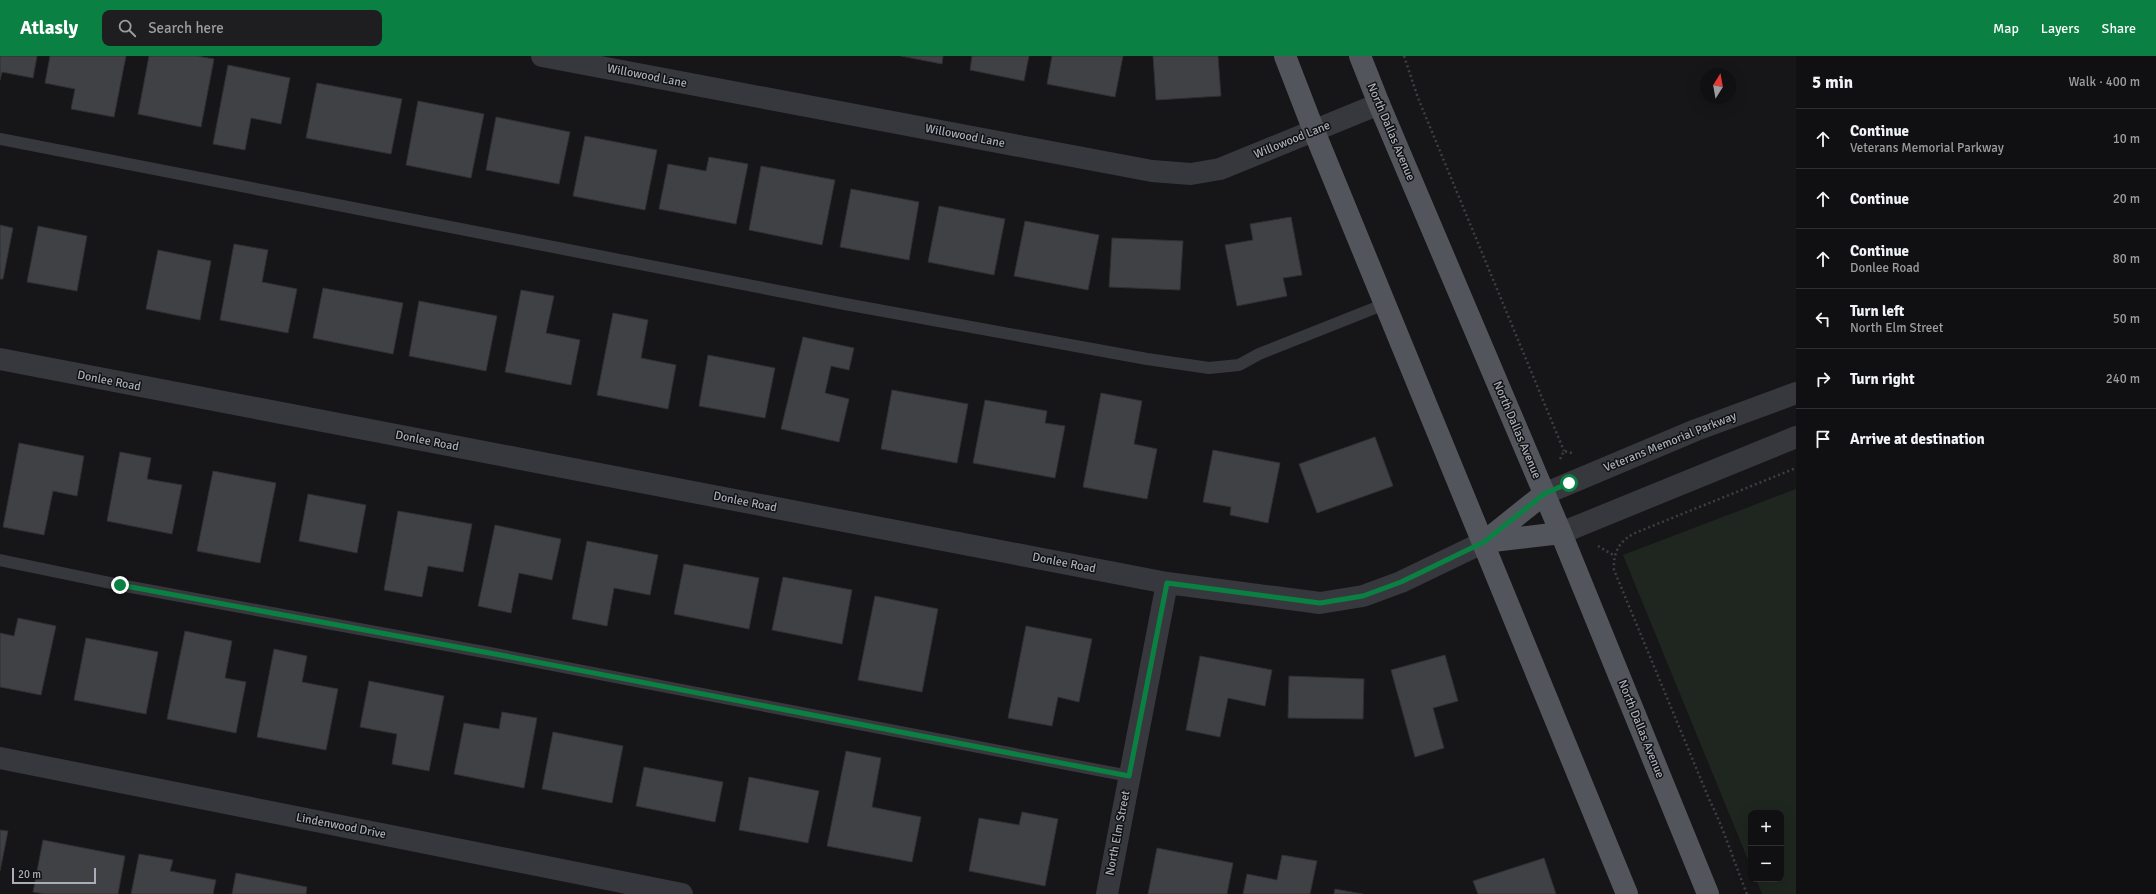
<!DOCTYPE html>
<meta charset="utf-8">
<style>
:root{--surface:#101012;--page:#1e1e20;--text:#f1f3f6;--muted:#9c9d9f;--line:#303032;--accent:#0b8043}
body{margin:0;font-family:Signika,sans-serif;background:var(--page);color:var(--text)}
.controls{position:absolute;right:12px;bottom:12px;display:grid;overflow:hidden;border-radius:8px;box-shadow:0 4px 16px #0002}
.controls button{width:36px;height:36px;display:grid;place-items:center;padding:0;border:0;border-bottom:1px solid var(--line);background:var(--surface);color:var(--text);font:20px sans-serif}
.compass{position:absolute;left:1700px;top:12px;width:36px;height:36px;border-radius:50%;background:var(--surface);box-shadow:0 4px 16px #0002;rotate:11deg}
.scale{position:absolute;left:12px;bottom:10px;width:84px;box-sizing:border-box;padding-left:4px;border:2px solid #a8adb8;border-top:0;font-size:11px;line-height:14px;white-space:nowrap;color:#a8adb8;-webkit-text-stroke:3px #111113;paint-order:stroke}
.stop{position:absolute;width:12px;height:12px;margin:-9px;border:3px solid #0b8043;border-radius:50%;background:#fff}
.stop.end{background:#0b8043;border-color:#fff;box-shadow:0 1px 4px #0008}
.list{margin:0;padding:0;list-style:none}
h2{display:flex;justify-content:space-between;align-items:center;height:52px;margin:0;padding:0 16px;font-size:17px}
h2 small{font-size:13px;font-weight:400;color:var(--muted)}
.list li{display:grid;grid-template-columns:26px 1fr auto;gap:12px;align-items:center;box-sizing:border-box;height:60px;padding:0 16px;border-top:1px solid var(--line)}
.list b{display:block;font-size:15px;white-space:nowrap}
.list p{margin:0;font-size:13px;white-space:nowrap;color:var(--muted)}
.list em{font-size:13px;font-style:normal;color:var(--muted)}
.icon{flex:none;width:22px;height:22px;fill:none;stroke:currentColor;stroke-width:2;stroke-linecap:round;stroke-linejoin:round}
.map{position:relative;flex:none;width:1796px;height:838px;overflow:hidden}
header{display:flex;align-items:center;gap:24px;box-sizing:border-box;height:56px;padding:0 20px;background:var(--accent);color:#fff}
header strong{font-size:19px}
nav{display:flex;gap:22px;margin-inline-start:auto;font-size:14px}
.search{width:280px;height:36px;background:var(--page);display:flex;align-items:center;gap:10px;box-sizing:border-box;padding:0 14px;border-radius:8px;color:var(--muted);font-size:15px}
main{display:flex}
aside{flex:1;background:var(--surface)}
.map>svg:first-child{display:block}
.green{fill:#1e261f}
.building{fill:#404145;stroke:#303034}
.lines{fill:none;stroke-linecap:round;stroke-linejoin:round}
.path{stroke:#3d3f44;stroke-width:2.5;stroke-dasharray:2 3;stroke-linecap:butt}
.service{stroke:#37383d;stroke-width:12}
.minor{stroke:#37383d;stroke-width:22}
.primary{stroke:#53555c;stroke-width:22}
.route{stroke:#0b8043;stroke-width:5}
.labels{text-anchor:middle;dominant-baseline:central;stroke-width:3;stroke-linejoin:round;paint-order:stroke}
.street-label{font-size:12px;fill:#a8adb8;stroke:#111113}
</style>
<header>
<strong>Atlasly</strong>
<div class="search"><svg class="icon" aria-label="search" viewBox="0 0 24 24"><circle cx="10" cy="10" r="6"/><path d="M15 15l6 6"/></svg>Search here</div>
<nav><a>Map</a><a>Layers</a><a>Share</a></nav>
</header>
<main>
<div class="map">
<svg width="1796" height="838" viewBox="0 0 1796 838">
<rect width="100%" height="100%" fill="#161618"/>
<path class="green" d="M 1796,433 L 1796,838 L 1762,838 L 1756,823 L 1781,823 L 1781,757 L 1751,757 L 1751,811 L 1623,499 Z"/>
<path class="building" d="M 0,0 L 37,0 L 33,22 L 2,16 L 0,24 Z
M 50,0 L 126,0 L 114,61 L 71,53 L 75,33 L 45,27 Z
M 149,0 L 197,0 L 214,3 L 201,71 L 138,58 Z
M 901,0 L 943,0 L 942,8 Z
M 972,0 L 1029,0 L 1024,25 L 970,14 Z
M 1052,0 L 1123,0 L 1115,41 L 1047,28 Z
M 1153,0 L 1218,0 L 1221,40 L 1156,44 Z
M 228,9 L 290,22 L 281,68 L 251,62 L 245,94 L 213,88 Z
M 317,27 L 402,43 L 391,98 L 306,82 Z
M 418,45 L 484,58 L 471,122 L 406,109 Z
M 496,61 L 570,76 L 559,128 L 486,114 Z
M 585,80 L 657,94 L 645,154 L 573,140 Z
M 709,101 L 748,108 L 736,168 L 659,153 L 668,108 L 706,115 Z
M 761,110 L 835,124 L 822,189 L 749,174 Z
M 851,133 L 919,146 L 909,204 L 840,191 Z
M 939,150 L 1005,163 L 994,219 L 928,206 Z
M 1291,161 L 1302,219 L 1283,222 L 1287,240 L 1237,250 L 1225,189 L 1253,184 L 1250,168 Z
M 1025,165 L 1099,179 L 1088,234 L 1014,220 Z
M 0,169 L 13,172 L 3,223 L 0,223 Z
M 38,170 L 87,180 L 77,235 L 27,226 Z
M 1112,182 L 1183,185 L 1180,234 L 1109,231 Z
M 234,188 L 268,194 L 262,226 L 297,233 L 288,277 L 220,264 Z
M 158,194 L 211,205 L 200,264 L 146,253 Z
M 323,232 L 403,247 L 393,298 L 313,282 Z
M 521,234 L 554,240 L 546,277 L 580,284 L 571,329 L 505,316 Z
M 419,245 L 497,260 L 486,315 L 409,300 Z
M 613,257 L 648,264 L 641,302 L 676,309 L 668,353 L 597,339 Z
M 803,281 L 854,292 L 849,314 L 831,310 L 825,337 L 849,343 L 839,386 L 781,373 Z
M 708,299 L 775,312 L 765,362 L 699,350 Z
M 892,334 L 968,348 L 957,407 L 881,393 Z
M 1101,337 L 1142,345 L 1134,388 L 1157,393 L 1147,443 L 1083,431 Z
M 985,344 L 1047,355 L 1045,367 L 1065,370 L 1055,422 L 973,407 Z
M 1375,381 L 1393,430 L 1317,457 L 1299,408 Z
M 19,387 L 84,400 L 77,440 L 53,435 L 44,479 L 3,471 Z
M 1213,394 L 1280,407 L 1268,467 L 1230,459 L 1231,451 L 1203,446 Z
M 120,396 L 151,402 L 147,423 L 182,429 L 172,478 L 107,465 Z
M 213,415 L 276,427 L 260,507 L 197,495 Z
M 308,438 L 366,449 L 357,497 L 299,485 Z
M 398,455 L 472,468 L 463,516 L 428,510 L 422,541 L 384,534 Z
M 495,469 L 561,483 L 552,524 L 519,517 L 511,557 L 478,550 Z
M 587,485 L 658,499 L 650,539 L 614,532 L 607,570 L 572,563 Z
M 684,508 L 759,522 L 749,573 L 674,558 Z
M 783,521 L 852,534 L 842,588 L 772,574 Z
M 875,540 L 938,553 L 922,636 L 858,624 Z
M 18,562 L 56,570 L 41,639 L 0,631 L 0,577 L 14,580 Z
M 1026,570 L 1092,583 L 1079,646 L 1058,641 L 1052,670 L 1008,662 Z
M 185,575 L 232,585 L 225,622 L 246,626 L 236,677 L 167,663 Z
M 86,582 L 158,596 L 146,658 L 74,644 Z
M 274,593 L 307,600 L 302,626 L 338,633 L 326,694 L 257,681 Z
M 1445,599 L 1458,645 L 1433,652 L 1444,692 L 1415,701 L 1391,614 Z
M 1200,600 L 1272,614 L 1265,650 L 1228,642 L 1220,681 L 1186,674 Z
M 1289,620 L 1364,623 L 1363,663 L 1288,662 Z
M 369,625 L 444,640 L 429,715 L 392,708 L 397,678 L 360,671 Z
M 502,656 L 537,662 L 524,732 L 454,718 L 464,667 L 499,673 Z
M 553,676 L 623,690 L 612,747 L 542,733 Z
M 846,695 L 881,702 L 872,751 L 921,761 L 912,806 L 827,790 Z
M 644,711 L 723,726 L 715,766 L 636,750 Z
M 749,721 L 819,735 L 808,787 L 739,774 Z
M 1022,756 L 1058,763 L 1045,830 L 969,815 L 979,762 L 1019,769 Z
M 0,774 L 8,775 L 0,815 Z
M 43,784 L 125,800 L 118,838 L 44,838 L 33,836 Z
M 1157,792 L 1233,807 L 1227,838 L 1148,838 Z
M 139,798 L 173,804 L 170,815 L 216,824 L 213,838 L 131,838 Z
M 1282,799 L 1317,805 L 1310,838 L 1243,838 L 1247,818 L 1277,824 Z
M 1544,802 L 1556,838 L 1478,838 L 1473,825 Z
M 236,817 L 307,831 L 306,838 L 232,838 Z
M 1335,833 L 1363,838 L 1334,838 Z"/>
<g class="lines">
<path class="path" d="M 1404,0 L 1418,42 L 1564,395
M 1560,403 L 1564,395 L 1572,397
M 1598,490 L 1615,500
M 1747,838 C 1734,806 1724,773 1709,743 L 1614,514 C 1613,497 1619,485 1635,477 L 1796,412"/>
<path class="service" d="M 0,83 L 845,248 L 1147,303 L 1209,312 L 1239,309 L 1259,298 L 1385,248
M 0,504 L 120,529 L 495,598 L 1129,720"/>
<path class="minor" d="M 542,0 L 1152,115 L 1191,118 L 1220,113 L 1379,48
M 0,303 L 1167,527 L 1320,547 L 1363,540 L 1401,526 L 1484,486
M 1544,438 L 1696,374 L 1796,337
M 1561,477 L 1796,381
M 0,702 L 682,838
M 1107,838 L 1167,527"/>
<path class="primary" d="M 1285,0 L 1314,75 L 1627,838
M 1360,0 L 1379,48 L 1561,477 L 1708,838
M 1484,486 L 1544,438
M 1484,486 L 1561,477"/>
</g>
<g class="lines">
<path class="route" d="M 120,529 L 495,598 L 1129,720 L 1167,527 L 1320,547 L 1363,540 L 1401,526 L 1484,486 L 1544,438 L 1569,427"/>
</g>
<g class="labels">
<g class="street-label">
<text transform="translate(647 20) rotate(11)">Willowood Lane</text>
<text transform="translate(1391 76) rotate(67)">North Dallas Avenue</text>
<text transform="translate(965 80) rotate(11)">Willowood Lane</text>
<text transform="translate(1292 84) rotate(-22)">Willowood Lane</text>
<text transform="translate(109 325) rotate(11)">Donlee Road</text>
<text transform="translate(1517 374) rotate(67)">North Dallas Avenue</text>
<text transform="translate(427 385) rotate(11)">Donlee Road</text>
<text transform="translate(1670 386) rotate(-22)">Veterans Memorial Parkway</text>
<text transform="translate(745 446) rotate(11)">Donlee Road</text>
<text transform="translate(1064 507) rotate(11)">Donlee Road</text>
<text transform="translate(1641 673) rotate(68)">North Dallas Avenue</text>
<text transform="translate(341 770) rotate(11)">Lindenwood Drive</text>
<text transform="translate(1118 777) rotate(-79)">North Elm Street</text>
</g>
</g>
</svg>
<div class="controls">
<button>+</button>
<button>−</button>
</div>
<svg class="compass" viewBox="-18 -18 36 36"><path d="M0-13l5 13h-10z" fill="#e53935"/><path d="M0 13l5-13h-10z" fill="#9c9d9f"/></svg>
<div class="scale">20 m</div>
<div class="stop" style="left:1569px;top:427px"></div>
<div class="stop end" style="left:120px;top:529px"></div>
</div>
<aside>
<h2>5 min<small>Walk · 400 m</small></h2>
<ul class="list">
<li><svg class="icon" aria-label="ahead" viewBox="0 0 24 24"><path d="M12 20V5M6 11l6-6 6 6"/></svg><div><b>Continue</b><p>Veterans Memorial Parkway</p></div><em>10 m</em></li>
<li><svg class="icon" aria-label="ahead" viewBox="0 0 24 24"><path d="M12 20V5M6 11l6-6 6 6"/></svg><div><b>Continue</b></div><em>20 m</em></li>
<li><svg class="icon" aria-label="ahead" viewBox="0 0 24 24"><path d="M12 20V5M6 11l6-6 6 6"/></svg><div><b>Continue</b><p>Donlee Road</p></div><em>80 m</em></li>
<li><svg class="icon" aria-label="left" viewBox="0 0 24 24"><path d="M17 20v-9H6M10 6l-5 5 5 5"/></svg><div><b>Turn left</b><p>North Elm Street</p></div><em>50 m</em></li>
<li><svg class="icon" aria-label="right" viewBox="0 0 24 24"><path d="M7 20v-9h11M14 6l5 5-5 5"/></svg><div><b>Turn right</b></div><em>240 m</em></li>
<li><svg class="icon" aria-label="arrive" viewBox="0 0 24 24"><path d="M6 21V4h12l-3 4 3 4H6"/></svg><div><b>Arrive at destination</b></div></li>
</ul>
</aside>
</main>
